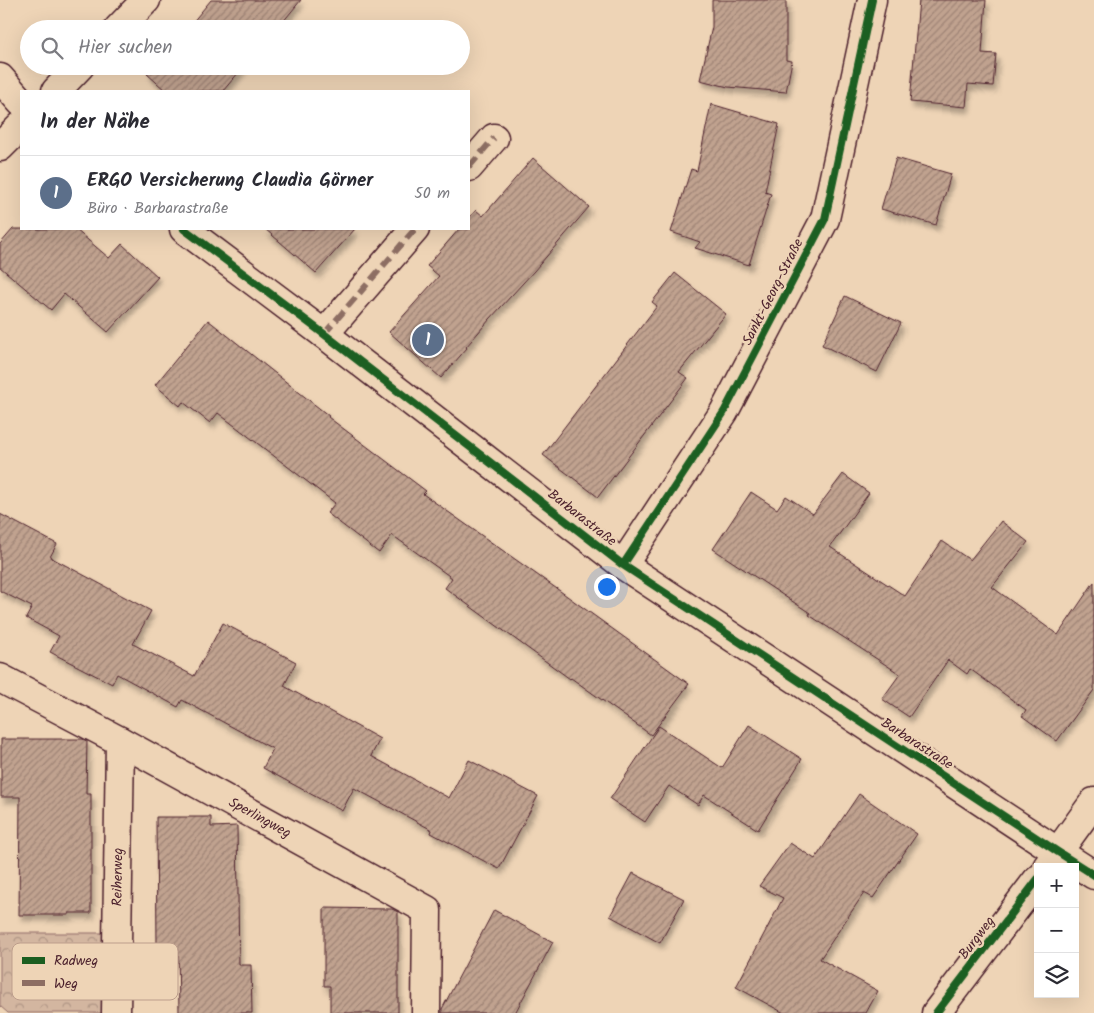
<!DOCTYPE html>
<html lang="de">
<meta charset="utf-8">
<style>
:root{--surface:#fff;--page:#f7f7f7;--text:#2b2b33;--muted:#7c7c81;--line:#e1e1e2;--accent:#b45309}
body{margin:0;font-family:Kalam,sans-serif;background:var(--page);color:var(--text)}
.controls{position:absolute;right:15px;bottom:15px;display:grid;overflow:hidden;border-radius:0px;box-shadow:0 5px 20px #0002}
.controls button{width:45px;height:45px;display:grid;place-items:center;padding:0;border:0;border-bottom:1px solid var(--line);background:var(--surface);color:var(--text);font:25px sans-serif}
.you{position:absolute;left:606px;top:586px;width:18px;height:18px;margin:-12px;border:4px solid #fff;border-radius:50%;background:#1a73e8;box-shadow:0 0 0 8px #1a73e833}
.badge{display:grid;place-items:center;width:32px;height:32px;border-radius:50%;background:var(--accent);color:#fff;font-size:16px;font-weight:700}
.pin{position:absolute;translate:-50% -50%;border:2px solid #fff;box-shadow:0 1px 5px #0006}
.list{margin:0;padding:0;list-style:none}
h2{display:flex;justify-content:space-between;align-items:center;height:65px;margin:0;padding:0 20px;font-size:21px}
h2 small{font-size:16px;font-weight:400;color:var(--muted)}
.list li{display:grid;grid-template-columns:32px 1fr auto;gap:15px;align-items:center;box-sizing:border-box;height:75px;padding:0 20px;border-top:1px solid var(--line)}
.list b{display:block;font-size:19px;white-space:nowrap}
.list p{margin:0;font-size:16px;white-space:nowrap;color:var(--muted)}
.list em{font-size:16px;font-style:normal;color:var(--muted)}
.icon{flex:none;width:28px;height:28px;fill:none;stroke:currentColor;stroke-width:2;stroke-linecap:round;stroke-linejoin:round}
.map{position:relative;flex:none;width:1094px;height:1013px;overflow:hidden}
.search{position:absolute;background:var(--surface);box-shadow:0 5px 20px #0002;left:20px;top:20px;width:450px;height:55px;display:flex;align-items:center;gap:12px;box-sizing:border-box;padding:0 18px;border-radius:28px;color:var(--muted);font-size:19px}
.panel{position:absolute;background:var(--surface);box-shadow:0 5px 20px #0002;left:20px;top:90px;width:450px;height:140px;border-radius:0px}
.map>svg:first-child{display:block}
.park{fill:url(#park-crowns);stroke:#8e6a66}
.building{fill:url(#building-hatch);stroke:#4a1f2b;filter:url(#shadow)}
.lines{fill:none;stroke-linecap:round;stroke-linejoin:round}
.street-casing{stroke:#4a1f2b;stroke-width:31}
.secondary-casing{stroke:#4a1f2b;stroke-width:31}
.street{stroke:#eed4b6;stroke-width:28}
.secondary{stroke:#eed4b6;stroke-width:28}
.quiet{stroke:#8d6e63;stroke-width:6;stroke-dasharray:12 6;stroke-linecap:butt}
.cycleway-casing{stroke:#eed4b6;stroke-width:11}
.cycleway{stroke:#1b5e20;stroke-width:8}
.labels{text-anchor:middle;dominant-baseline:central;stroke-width:5;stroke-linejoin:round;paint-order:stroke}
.street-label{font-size:14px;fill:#4a1f2b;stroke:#eed4b6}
.key{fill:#eed4b6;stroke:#bd9e8c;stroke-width:1}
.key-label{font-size:14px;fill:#4a1f2b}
</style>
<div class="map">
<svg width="1094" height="1013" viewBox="0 0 1094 1013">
<defs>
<pattern id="park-crowns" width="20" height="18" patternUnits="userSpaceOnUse" patternTransform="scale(1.25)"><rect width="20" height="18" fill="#d3b6a0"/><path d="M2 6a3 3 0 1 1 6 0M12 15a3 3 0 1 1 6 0" fill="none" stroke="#ad9383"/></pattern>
<pattern id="building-hatch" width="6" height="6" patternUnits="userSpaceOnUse" patternTransform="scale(1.25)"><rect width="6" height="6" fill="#c0a28f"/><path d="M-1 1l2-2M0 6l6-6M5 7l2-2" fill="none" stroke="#9e8375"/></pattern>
<filter id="shadow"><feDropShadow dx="3" dy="5.5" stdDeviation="2.5" flood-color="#0004"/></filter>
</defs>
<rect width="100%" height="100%" fill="#eed4b6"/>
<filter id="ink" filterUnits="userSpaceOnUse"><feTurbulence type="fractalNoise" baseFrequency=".02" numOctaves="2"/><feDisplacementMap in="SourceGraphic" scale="10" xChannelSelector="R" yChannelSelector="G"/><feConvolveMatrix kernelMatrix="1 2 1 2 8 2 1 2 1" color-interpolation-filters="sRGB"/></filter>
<g filter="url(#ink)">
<path class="park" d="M 0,933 L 108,933 L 105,1013 L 8,1013 L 0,1006 Z"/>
<path class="building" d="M 211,0 L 301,0 L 277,29 L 187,29 Z
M 712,0 L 786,0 L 786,60 L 792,61 L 786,92 L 728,87 L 700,80 L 712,27 Z
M 919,0 L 986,0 L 982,53 L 996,54 L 993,86 L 968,84 L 966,107 L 910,102 Z
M 154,66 L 244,66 L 223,91 L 166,91 L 147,74 Z
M 711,104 L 779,124 L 765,192 L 771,194 L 749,265 L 695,248 L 700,242 L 671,232 L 691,169 L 697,171 Z
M 533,158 L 589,207 L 534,271 L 490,319 L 466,347 L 467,348 L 441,378 L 389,332 L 439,276 L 427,266 L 459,229 L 469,229 L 469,218 L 476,210 L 483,216 Z
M 896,158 L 951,174 L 936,225 L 881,209 Z
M 13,229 L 75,229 L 109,258 L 122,244 L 158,277 L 108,332 L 64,294 L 51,310 L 0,267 L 0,244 Z
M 265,229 L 355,229 L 316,273 Z
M 675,273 L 726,314 L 679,372 L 688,378 L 598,497 L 543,455 L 657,306 L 652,302 Z
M 845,296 L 901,323 L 877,372 L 822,345 Z
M 208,320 L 329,416 L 328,417 L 426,491 L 423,494 L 560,591 L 689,684 L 651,735 L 571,678 L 570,679 L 445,588 L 452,578 L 392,535 L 379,553 L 327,513 L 335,503 L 218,413 L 210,423 L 183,402 L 180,406 L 155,385 Z
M 843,474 L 869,493 L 830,547 L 905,596 L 942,541 L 970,560 L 1001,521 L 1028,542 L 992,587 L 1058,635 L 1094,582 L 1094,690 L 1057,741 L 1022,716 L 1026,710 L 970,669 L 967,674 L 948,660 L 909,717 L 882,699 L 900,674 L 809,615 L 810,613 L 713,549 L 751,492 L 777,509 L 786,496 L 813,514 Z
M 0,514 L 57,544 L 50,557 L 151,611 L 133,644 L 194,676 L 223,623 L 296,662 L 284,686 L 380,739 L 371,756 L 449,798 L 469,760 L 538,796 L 499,869 L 431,833 L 432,830 L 354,788 L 342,811 L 263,768 L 273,749 L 182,700 L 178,707 L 117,674 L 112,684 L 50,652 L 59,636 L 26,618 L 32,607 L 0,591 Z
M 749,725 L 802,759 L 758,830 L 704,795 L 698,805 L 669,786 L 645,822 L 610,799 L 659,726 L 722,768 Z
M 1,739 L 83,739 L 87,741 L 86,794 L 91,794 L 91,913 L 69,913 L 69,915 L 19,915 L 20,797 L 1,797 Z
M 859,794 L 917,834 L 873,898 L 864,893 L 820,959 L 878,991 L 866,1013 L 784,1013 L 736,987 L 783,898 L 759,886 L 790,843 L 815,859 Z
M 156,817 L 211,817 L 211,827 L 237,826 L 239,965 L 251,965 L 252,1013 L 179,1013 L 178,948 L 157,948 Z
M 633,873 L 684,899 L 660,943 L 610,916 Z
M 324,908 L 392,909 L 398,912 L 398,1013 L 330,1013 L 330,986 L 324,986 Z
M 494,910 L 553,942 L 515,1013 L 442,1013 L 442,1009 Z"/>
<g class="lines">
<defs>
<g id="street">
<path d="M 118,29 L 146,0"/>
<path d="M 0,78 L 21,102"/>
<path d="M 56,91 L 80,66"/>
<path d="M 0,147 L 21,126"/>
<path d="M 469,167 L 494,138"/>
<path d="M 184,229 L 324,334 L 623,565 L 1058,852 L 1094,875"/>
<path d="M 324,334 L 415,229"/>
<path d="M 623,565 L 724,412 L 825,219 L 872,0"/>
<path id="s1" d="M 0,678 L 120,741 L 427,910 L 426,1013"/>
<path id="s2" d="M 116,1013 L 120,741"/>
</g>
<path id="secondary" d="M 1047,867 L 1094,802
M 936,1013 L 1038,879"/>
</defs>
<use href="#street" class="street-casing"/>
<use href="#secondary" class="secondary-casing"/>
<use href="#street" class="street"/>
<use href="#secondary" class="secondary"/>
<path class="quiet" d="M 469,167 L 494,138
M 324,334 L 415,229"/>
<defs>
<path id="cycleway" d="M 184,229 L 324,334 L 623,565 L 1058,852 L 1094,875
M 623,565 L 724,412 L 825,219 L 872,0
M 936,1013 L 1038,879"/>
</defs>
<use href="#cycleway" class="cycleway-casing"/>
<use href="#cycleway" class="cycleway"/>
</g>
</g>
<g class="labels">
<g class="street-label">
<text transform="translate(773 292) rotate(-63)">Sankt-Georg-Straße</text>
<text transform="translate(582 518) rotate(38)">Barbarastraße</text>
<text transform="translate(917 744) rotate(33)">Barbarastraße</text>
<text stroke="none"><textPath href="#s1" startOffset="295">Sperlingweg</textPath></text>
<text stroke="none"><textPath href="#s2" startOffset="136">Reiherweg</textPath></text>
<text transform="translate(977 938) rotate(-53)">Burgweg</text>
</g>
</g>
<rect x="12" y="943" width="166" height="57" rx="8" class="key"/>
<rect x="22" y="957" width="23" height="7" fill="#1b5e20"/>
<rect x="22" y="980" width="23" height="6" fill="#8d6e63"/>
<g class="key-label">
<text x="54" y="965">Radweg</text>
<text x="54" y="988">Weg</text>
</g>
</svg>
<div class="controls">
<button>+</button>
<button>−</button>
<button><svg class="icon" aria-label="layers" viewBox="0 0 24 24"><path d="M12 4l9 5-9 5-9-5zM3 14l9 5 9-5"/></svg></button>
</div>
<div class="you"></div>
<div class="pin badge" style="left:428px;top:340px;background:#5c6f8a">1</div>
<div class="search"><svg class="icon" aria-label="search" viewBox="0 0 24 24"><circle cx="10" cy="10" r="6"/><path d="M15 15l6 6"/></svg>Hier suchen</div>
<section class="panel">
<h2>In der Nähe<small></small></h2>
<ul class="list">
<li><span class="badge" style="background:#5c6f8a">1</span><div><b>ERGO Versicherung Claudia Görner</b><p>Büro · Barbarastraße</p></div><em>50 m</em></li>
</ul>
</section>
</div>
